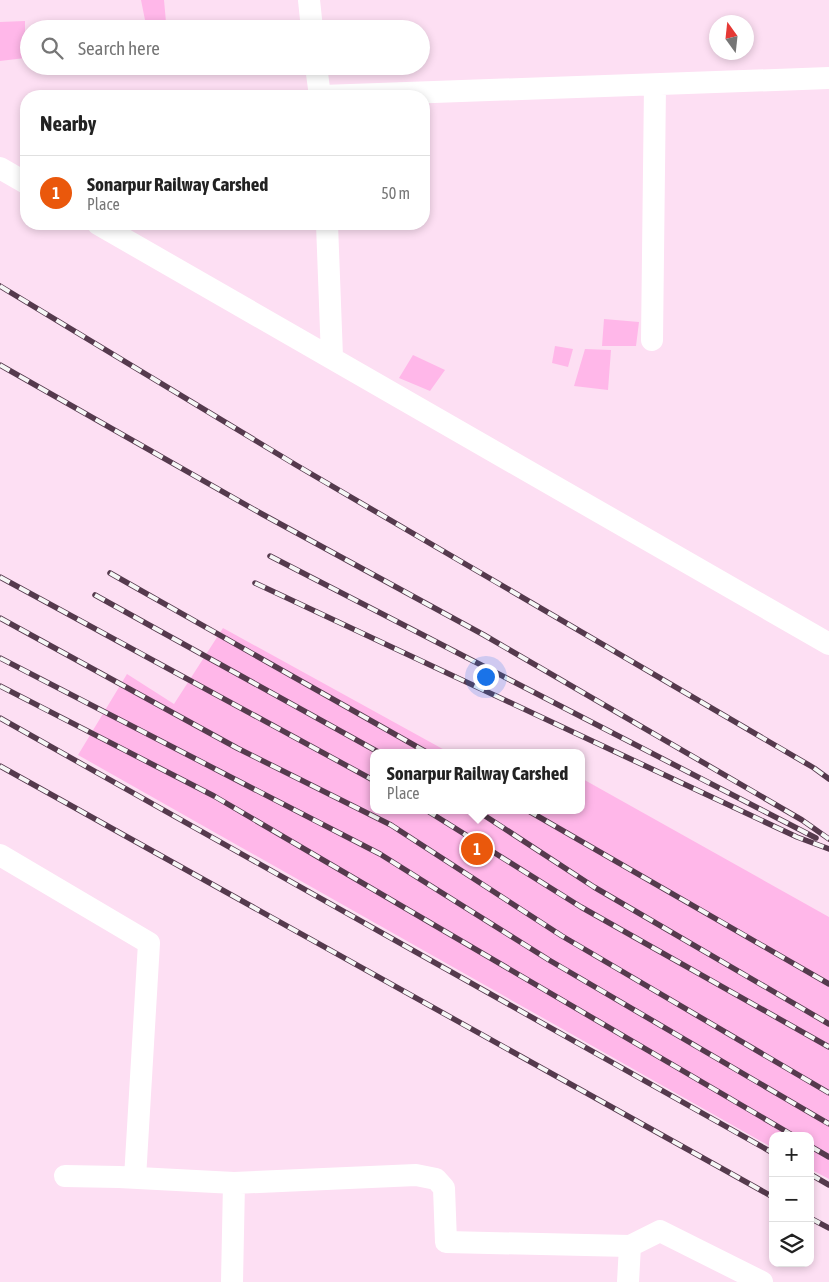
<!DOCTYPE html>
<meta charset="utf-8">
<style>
:root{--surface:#fff;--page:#f6f6f6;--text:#222;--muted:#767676;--line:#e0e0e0;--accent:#ea580c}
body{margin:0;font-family:"Asap Condensed",sans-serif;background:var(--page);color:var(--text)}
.controls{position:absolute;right:15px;bottom:15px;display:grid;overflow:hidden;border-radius:10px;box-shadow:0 2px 8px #0003}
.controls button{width:45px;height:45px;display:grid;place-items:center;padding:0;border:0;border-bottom:1px solid var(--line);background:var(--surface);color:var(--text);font:25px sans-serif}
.compass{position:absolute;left:709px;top:15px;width:45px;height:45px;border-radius:50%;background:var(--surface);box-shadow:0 2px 8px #0003;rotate:345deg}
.you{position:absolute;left:485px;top:676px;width:18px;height:18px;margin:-12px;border:4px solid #fff;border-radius:50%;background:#1a73e8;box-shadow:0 0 0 8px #1a73e833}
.badge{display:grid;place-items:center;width:32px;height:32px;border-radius:50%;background:var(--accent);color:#fff;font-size:16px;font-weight:700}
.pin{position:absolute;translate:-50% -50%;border:2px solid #fff;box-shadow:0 1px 5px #0006}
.popup{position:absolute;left:370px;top:749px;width:215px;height:65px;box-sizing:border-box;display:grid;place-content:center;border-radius:10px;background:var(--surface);filter:drop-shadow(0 1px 4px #0005);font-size:16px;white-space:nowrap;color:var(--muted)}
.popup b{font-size:19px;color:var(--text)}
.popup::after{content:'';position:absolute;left:50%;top:100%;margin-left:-10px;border:10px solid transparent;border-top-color:var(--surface)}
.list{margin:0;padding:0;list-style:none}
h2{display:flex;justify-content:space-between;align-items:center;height:65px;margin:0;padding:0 20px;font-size:21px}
h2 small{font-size:16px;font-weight:400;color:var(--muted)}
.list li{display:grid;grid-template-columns:32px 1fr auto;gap:15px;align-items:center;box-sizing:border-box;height:75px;padding:0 20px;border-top:1px solid var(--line)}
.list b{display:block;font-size:19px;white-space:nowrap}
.list p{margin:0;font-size:16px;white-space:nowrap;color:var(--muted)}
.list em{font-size:16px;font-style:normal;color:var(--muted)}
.icon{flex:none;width:28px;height:28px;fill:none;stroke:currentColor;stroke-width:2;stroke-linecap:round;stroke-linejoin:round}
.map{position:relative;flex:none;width:829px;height:1282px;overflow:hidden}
.search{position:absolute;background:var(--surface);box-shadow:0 2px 8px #0003;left:20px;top:20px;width:410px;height:55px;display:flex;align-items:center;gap:12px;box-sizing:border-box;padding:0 18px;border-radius:28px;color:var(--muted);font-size:19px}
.panel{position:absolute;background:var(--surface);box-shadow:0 2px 8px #0003;left:20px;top:90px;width:410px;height:140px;border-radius:20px}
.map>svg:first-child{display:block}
.building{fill:#ffb7e9}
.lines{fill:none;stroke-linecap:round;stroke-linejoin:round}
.minor{stroke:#fff;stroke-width:22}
.rail-casing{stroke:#553a4d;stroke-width:5.5}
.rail{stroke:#f6f7f6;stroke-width:4;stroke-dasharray:11;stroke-linecap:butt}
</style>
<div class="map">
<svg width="829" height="1282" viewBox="0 0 829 1282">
<rect width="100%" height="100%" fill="#fddff3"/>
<path class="building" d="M 141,0 L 164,0 L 166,22 L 146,25 Z
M 25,21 L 25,58 L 0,61 L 0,22 Z
M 115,66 L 147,66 L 147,68 L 114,70 Z
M 604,319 L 639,322 L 636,346 L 602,346 Z
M 555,346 L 573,349 L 568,367 L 552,363 Z
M 585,349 L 611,350 L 608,390 L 574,386 Z
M 413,355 L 445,370 L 430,391 L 399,378 Z
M 223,628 L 450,753 L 373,753 L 373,810 L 581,810 L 581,778 L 829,917 L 829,1179 L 810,1169 L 810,1136 L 773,1136 L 773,1148 L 78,755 L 127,674 L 174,704 Z"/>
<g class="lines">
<path class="minor" d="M 309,0 L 312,29
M 316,66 L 320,96
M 323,96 L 829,78
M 0,168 L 26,183
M 98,224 L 829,644
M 327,224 L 332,357
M 652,340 L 655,85
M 0,855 L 149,943 L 135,1178
M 65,1176 L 119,1177 L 234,1183 L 416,1175 L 436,1179 L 444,1188 L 446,1242 L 630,1246 L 660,1231 L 762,1282
M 232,1282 L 234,1183
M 628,1282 L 630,1246"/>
<defs>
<path id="rail" d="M 0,286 L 296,465 L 814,768 L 829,779
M 0,365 L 262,514 L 484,635 L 802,820 L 829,839
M 270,556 L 816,838
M 110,573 L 428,753
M 0,577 L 373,780
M 255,583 L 797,837 L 829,849
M 95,595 L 380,753
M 0,618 L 237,748 L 391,825 L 562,936 L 829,1093
M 0,658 L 380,854 L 549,960 L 829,1124
M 0,686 L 214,796 L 794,1136
M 0,718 L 773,1153
M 0,766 L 773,1197
M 426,810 L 581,907 L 829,1047
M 476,810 L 594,887 L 829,1024
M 527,810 L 829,984
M 810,1146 L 829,1157
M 810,1174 L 829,1185
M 810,1218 L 829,1228"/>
</defs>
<use href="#rail" class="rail-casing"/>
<use href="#rail" class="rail"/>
</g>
</svg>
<div class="controls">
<button>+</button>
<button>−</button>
<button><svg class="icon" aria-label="layers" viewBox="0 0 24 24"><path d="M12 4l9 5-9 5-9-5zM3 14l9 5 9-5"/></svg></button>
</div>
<svg class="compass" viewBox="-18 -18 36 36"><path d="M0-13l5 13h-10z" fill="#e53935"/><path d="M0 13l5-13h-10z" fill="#767676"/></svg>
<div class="you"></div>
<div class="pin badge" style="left:477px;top:849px">1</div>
<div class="popup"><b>Sonarpur Railway Carshed</b>Place</div>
<div class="search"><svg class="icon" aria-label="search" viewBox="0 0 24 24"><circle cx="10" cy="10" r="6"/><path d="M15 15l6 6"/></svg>Search here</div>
<section class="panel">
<h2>Nearby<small></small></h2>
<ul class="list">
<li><span class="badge">1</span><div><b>Sonarpur Railway Carshed</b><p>Place</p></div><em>50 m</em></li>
</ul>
</section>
</div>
